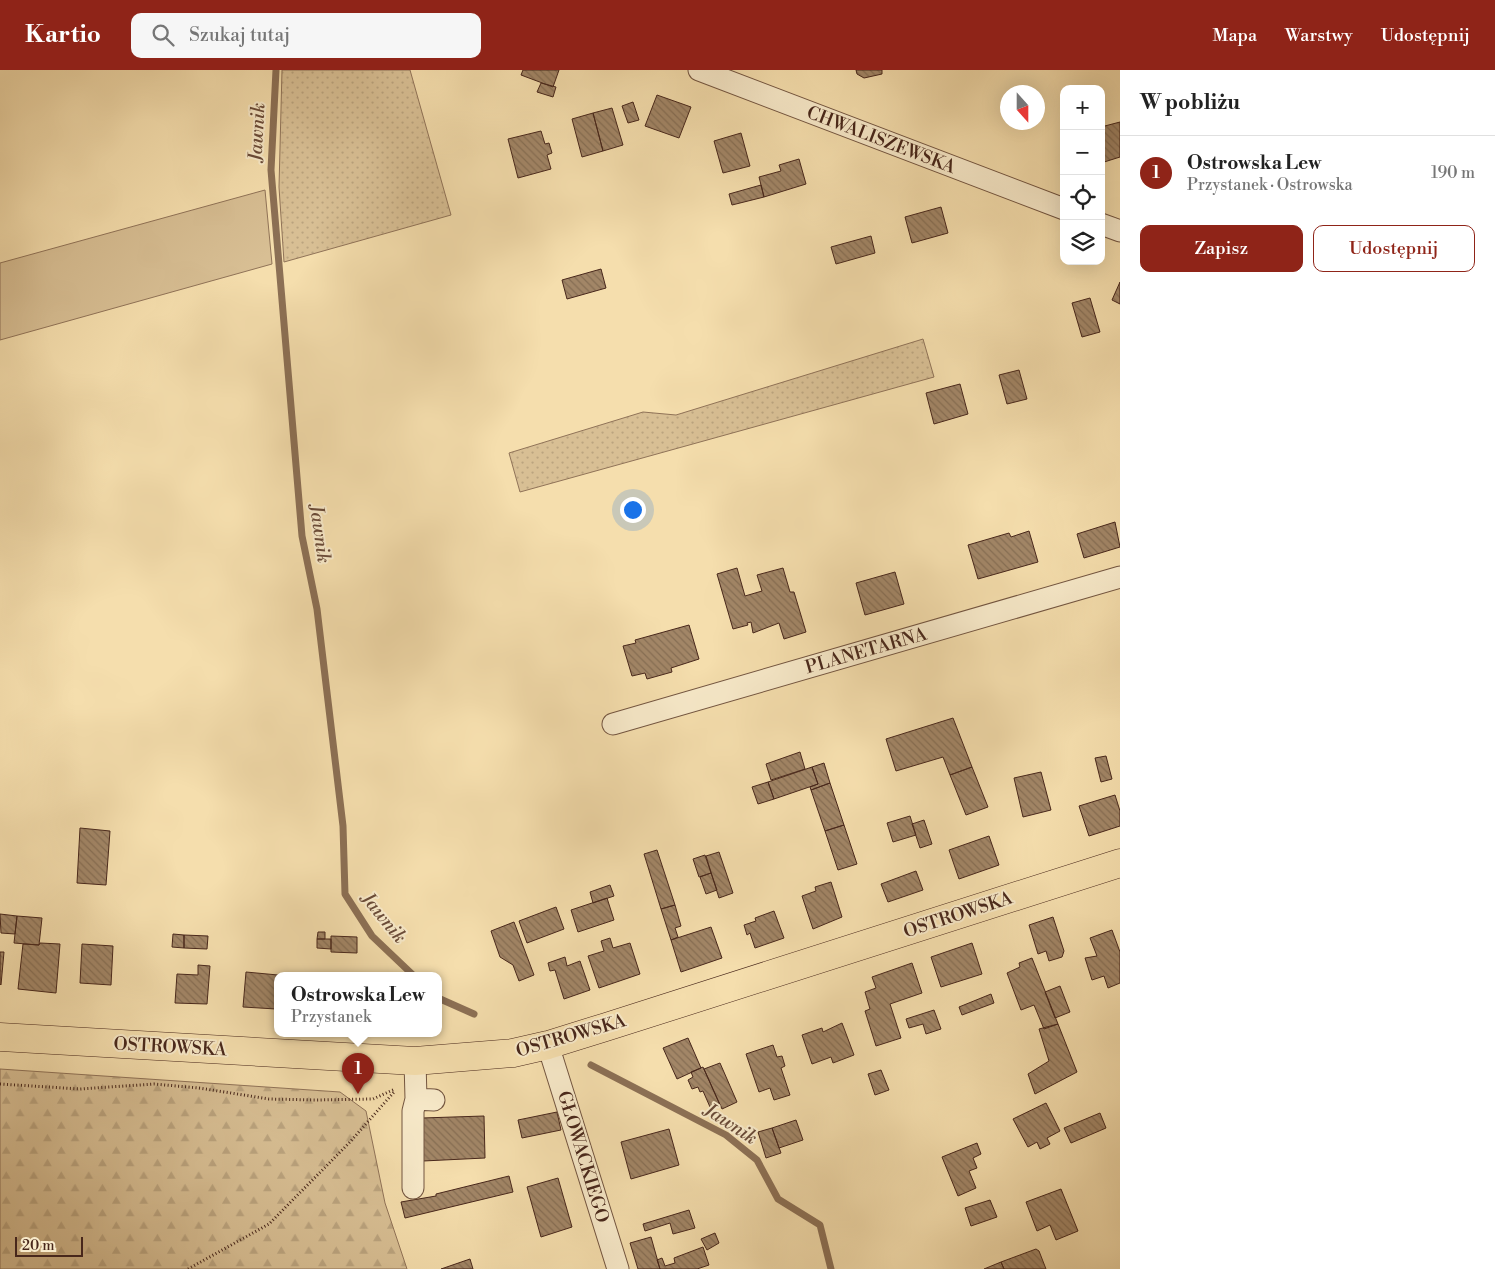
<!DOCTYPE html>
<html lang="pl">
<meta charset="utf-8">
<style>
:root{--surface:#fff;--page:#f6f6f6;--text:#222;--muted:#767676;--line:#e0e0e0;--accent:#8f2418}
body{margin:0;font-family:"Libre Bodoni",serif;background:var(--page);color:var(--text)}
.controls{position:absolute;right:15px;top:15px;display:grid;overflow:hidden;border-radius:10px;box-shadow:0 5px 20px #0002}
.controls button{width:45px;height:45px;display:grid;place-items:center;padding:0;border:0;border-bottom:1px solid var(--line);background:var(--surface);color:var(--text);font:25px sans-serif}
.compass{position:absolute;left:1000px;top:15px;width:45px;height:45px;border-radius:50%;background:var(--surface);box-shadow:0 5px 20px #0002;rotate:159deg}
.scale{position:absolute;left:15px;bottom:12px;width:68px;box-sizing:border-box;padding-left:5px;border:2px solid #48271b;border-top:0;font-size:14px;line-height:18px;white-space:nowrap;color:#48271b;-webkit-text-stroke:4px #f8eaca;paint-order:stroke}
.you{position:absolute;left:632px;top:439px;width:18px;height:18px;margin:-12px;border:4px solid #fff;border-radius:50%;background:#1a73e8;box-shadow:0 0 0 8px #1a73e833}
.badge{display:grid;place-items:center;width:32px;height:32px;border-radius:50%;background:var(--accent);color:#fff;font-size:16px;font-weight:700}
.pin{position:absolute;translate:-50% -41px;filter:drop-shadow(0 1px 2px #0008)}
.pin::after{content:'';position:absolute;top:26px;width:18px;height:15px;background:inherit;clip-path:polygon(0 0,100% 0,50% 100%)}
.popup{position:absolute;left:274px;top:902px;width:168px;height:65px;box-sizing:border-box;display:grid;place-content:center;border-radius:10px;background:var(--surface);filter:drop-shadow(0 1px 4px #0005);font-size:16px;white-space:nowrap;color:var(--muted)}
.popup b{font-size:19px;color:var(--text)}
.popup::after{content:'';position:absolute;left:50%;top:100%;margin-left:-10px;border:10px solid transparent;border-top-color:var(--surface)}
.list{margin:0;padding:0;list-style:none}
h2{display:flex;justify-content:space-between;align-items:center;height:65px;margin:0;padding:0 20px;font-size:21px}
h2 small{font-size:16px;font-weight:400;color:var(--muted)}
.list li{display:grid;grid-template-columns:32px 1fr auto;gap:15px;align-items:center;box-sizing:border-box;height:75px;padding:0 20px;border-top:1px solid var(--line)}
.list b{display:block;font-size:19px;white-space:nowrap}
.list p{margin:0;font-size:16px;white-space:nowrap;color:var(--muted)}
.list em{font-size:16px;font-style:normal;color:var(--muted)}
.actions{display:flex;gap:10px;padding:15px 20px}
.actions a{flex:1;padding:11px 0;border:1px solid var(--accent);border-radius:10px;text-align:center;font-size:18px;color:var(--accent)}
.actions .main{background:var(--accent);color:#fff}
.icon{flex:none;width:28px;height:28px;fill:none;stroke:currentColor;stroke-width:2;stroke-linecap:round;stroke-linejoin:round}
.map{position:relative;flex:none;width:1120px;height:1199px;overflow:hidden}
header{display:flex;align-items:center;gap:30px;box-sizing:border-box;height:70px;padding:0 25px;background:var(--accent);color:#fff}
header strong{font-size:24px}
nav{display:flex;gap:28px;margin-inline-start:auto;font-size:18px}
.search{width:350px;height:45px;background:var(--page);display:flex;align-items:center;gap:12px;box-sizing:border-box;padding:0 18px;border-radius:10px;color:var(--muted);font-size:19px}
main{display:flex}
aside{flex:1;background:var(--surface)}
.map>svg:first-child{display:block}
.grass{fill:url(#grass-dots);stroke:#907358}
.forest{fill:url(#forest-firs);stroke:#907358}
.garden{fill:#d8bf94;stroke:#907358}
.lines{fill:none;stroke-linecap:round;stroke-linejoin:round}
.stream{stroke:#8c7055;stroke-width:7}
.building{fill:url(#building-back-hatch);stroke:#48271b}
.minor-casing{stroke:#735540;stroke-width:23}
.major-casing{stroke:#48271b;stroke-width:29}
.path{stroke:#48271b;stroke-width:3;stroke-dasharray:1 2.5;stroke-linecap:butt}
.minor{stroke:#f8eaca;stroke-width:21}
.major{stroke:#f5dead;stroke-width:28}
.labels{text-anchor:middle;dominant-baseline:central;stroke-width:4;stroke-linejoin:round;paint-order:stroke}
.street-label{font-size:18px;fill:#48271b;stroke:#f8eaca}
.water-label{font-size:19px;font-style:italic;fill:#6a4b38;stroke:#f8eaca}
</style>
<header>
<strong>Kartio</strong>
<div class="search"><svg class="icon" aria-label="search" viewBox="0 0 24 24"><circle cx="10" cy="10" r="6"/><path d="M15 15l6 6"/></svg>Szukaj tutaj</div>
<nav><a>Mapa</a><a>Warstwy</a><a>Udostępnij</a></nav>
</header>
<main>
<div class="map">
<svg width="1120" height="1199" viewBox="0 0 1120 1199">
<defs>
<pattern id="grass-dots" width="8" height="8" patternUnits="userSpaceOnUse" patternTransform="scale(1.25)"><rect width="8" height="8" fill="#d8bf94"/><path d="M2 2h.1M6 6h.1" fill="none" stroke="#bba47f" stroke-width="1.8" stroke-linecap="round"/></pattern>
<pattern id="forest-firs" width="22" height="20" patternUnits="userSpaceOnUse" patternTransform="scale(1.25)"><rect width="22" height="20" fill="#d8bf94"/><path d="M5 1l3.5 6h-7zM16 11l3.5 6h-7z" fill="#bba47f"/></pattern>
<pattern id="building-back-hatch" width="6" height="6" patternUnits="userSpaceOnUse" patternTransform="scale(1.25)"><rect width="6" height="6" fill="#a28667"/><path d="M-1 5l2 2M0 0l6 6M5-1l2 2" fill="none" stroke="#866e54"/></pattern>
</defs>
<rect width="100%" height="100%" fill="#f5dead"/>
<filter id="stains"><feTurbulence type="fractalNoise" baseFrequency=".004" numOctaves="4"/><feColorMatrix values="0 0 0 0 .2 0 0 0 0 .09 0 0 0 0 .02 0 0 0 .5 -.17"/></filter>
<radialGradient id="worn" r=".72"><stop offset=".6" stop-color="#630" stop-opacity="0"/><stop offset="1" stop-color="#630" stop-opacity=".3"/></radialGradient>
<path class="grass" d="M 282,0 L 410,0 L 451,145 L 284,192 L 279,117 Z
M 923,269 L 934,307 L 520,422 L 509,383 L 643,342 L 676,345 Z"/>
<path class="forest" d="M 0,999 L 340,1022 L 366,1041 L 385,1133 L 407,1199 L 0,1199 Z"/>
<path class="garden" d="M 265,120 L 272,194 L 0,270 L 0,193 Z"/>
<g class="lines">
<path class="stream" d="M 276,0 L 271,100 L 302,466 L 317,539 L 343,756 L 345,824 L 372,866 L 413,905
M 438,928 L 474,944
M 591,995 L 726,1065 L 757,1090 L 778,1129 L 820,1155 L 831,1199"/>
</g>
<path class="building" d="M 523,0 L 559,0 L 553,17 L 521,5 Z
M 856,0 L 882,0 L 882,4 L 864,8 L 857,4 Z
M 541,13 L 556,17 L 553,27 L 537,22 Z
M 657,25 L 691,37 L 679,68 L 645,56 Z
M 633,32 L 639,50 L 628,53 L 622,36 Z
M 612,38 L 623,75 L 603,81 L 593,43 Z
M 593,43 L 603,81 L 582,87 L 572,49 Z
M 1120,52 L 1120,87 L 1101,93 L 1101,57 Z
M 541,61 L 545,74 L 549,73 L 552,83 L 547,85 L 551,99 L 518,108 L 508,69 Z
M 741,63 L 750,96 L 723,103 L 714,71 Z
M 799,89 L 806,114 L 764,127 L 759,107 L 781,101 L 779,95 Z
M 761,115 L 764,127 L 732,135 L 729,124 Z
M 941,137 L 948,163 L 912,173 L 905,147 Z
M 871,166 L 875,183 L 836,194 L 831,177 Z
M 601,199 L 606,218 L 567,229 L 562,210 Z
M 1120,212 L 1120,234 L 1112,230 Z
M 1090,228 L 1100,262 L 1082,267 L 1072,233 Z
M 1019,300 L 1027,329 L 1007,334 L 999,305 Z
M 960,314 L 968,344 L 934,354 L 926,323 Z
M 1115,452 L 1120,477 L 1084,488 L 1077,464 Z
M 1029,461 L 1038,492 L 978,509 L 968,475 L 1009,463 L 1011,467 Z
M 737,498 L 745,526 L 762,521 L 757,505 L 783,498 L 790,522 L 794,522 L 806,562 L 784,569 L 779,553 L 753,563 L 751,552 L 747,553 L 748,555 L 733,559 L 717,504 Z
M 895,502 L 904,534 L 865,545 L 856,513 Z
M 689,555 L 699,589 L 671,598 L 672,602 L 647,609 L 645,603 L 632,606 L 623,576 L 636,573 L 635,570 Z
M 953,648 L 972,697 L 950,705 L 943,687 L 896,701 L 886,669 Z
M 800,682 L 805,699 L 771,710 L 766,694 Z
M 1106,686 L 1112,709 L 1101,712 L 1095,688 Z
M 824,693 L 830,713 L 811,720 L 810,717 L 818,714 L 812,697 Z
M 812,697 L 818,714 L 774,729 L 768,712 Z
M 972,697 L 988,737 L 966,745 L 950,705 Z
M 1041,702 L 1051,740 L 1023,747 L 1014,708 Z
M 768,712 L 774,729 L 758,734 L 752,717 Z
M 830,713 L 844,755 L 825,761 L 811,720 Z
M 1115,725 L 1120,741 L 1120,756 L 1089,766 L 1079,736 Z
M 910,746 L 916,765 L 893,772 L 887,753 Z
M 924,750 L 932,774 L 920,778 L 912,754 Z
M 844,755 L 857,794 L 838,800 L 825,761 Z
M 80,758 L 110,761 L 106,815 L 77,813 Z
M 989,766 L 999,795 L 959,809 L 949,780 Z
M 657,780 L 675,835 L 661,839 L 644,784 Z
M 719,782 L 733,823 L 719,828 L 706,786 Z
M 705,785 L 711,803 L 699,807 L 693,789 Z
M 916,801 L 923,820 L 888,832 L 881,814 Z
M 711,803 L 717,820 L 706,824 L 700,807 Z
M 831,812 L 842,847 L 813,859 L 802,826 L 816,821 L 815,817 Z
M 610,815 L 614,826 L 593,833 L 590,822 Z
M 607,828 L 614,850 L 578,862 L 571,840 Z
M 675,835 L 681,856 L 675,858 L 678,867 L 671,870 L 661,839 Z
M 556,837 L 564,859 L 527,873 L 519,851 Z
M 774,841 L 784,868 L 755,878 L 750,863 L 747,865 L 744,855 L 756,851 L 755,848 Z
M 0,844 L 17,846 L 15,864 L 1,863 Z
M 17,846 L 42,848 L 39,875 L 14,873 Z
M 1053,847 L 1064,881 L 1062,887 L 1049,891 L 1046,881 L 1038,884 L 1029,855 Z
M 514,852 L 534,905 L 519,911 L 513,895 L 500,887 L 491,861 Z
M 711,857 L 722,888 L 681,902 L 671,870 Z
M 1112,860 L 1120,882 L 1120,913 L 1108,918 L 1104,906 L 1092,910 L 1085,888 L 1097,886 L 1090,868 Z
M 318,862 L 325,862 L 325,869 L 317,869 Z
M 173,864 L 184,865 L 184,878 L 172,877 Z
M 184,865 L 208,866 L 207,879 L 184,878 Z
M 331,866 L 357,867 L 357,883 L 331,882 Z
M 610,868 L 613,878 L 630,873 L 640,904 L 599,918 L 588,886 L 604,881 L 601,871 Z
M 317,869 L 331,869 L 331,879 L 317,878 Z
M 40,873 L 60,874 L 56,923 L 18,919 L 23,874 L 39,875 Z
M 972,873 L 982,904 L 941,917 L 931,887 Z
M 82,874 L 113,876 L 111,915 L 80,913 Z
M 0,882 L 4,882 L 1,915 L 0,914 Z
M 565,887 L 567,896 L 580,891 L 590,920 L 564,929 L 555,900 L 550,901 L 548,893 Z
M 1032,888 L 1058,954 L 1044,959 L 1034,935 L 1021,940 L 1007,903 L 1020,897 L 1019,893 Z
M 912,893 L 922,923 L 890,934 L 901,968 L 876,976 L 865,941 L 870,939 L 865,922 L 876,918 L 872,907 Z
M 198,895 L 210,896 L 207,934 L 175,933 L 177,904 L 198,905 Z
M 246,902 L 278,905 L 276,939 L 243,937 Z
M 1060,916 L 1070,942 L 1055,948 L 1045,922 Z
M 991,924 L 994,933 L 962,945 L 959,937 Z
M 934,940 L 941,959 L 926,964 L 923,954 L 909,958 L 906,949 Z
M 842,953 L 854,985 L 833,993 L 831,987 L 812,994 L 802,965 L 822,958 L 823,962 Z
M 1058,954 L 1077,1002 L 1035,1024 L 1028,1004 L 1049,991 L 1039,959 Z
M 688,968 L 701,998 L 677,1009 L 663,978 Z
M 773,975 L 777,987 L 782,986 L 785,996 L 781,998 L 790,1025 L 774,1030 L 770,1018 L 759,1022 L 746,984 Z
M 720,993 L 737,1032 L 722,1039 L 704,999 Z
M 703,997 L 719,1033 L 710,1037 L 703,1021 L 700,1022 L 698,1017 L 692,1019 L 688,1010 L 693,1007 L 691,1002 Z
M 881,1000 L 889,1020 L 875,1025 L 868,1004 Z
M 1046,1033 L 1060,1061 L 1047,1068 L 1050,1074 L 1040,1079 L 1037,1072 L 1028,1077 L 1013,1049 Z
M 557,1042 L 561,1060 L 522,1068 L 518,1050 Z
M 1100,1043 L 1106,1058 L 1071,1073 L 1064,1058 Z
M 484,1046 L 485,1088 L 423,1091 L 422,1048 Z
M 796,1050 L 803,1070 L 779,1078 L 772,1058 Z
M 772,1058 L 781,1083 L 766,1088 L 758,1062 Z
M 669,1059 L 679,1095 L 631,1109 L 621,1072 Z
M 977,1073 L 981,1084 L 973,1088 L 977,1098 L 969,1101 L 976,1118 L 958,1126 L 942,1087 Z
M 509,1106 L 513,1122 L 405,1148 L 401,1132 L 436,1126 L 436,1124 Z
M 558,1108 L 572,1157 L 541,1167 L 527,1117 Z
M 1061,1119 L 1078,1161 L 1056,1170 L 1050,1155 L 1037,1161 L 1026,1132 Z
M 990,1130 L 997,1147 L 971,1156 L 965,1138 Z
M 689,1140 L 695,1158 L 673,1164 L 670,1153 L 645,1161 L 643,1154 Z
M 715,1163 L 719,1173 L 707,1180 L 701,1169 Z
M 651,1167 L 660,1199 L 638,1199 L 630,1173 Z
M 703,1177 L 709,1195 L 697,1199 L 660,1199 L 657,1190 L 662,1188 L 665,1196 L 675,1193 L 674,1188 Z
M 1036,1179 L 1039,1181 L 1046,1199 L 1004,1199 L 1001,1192 Z
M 470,1189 L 473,1199 L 441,1199 Z
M 1001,1192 L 1004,1199 L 984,1199 Z"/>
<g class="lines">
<defs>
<path id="minor" d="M 699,0 L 1064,139
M 1101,154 L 1120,161
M 613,654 L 1120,507
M 548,975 L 618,1199
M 415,991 L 416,1029 L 434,1030
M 413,1118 L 413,1041 L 416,1029"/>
<path id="major" d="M 0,967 L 415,991 L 513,983 L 548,975 L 606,957 L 1120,793"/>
</defs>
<use href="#minor" class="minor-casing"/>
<use href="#major" class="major-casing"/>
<path class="path" d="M 0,1014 L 80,1019 L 154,1014 L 199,1018 L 269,1029 L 317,1030 L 373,1029 L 395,1019
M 188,1199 L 269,1154 L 350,1072 L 394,1022"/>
<use href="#minor" class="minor"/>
<use href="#major" class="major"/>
</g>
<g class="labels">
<g class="street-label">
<text transform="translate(881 70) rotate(21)">CHWALISZEWSKA</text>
<text transform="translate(866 581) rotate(-16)">PLANETARNA</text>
<text transform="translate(958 845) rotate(-18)">OSTROWSKA</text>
<text transform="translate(571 966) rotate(-16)">OSTROWSKA</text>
<text transform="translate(170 977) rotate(3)">OSTROWSKA</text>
<text transform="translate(583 1087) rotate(73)">GŁOWACKIEGO</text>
</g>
<g class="water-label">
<text transform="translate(257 62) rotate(-87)">Jawnik</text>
<text transform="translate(320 464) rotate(82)">Jawnik</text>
<text transform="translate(384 848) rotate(51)">Jawnik</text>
<text transform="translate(731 1054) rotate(33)">Jawnik</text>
</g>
</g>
<rect width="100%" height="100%" filter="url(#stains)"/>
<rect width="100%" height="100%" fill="url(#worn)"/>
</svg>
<div class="controls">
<button>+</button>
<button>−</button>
<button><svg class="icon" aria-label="locate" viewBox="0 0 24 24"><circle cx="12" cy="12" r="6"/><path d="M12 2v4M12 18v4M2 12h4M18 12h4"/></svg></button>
<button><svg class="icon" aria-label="layers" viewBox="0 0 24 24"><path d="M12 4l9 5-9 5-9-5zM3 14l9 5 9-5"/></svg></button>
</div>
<svg class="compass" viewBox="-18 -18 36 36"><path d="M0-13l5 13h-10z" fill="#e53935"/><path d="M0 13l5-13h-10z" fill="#767676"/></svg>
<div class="scale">20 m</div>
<div class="you"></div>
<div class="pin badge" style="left:358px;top:1024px">1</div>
<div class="popup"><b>Ostrowska Lew</b>Przystanek</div>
</div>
<aside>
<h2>W pobliżu<small></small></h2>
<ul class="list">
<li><span class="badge">1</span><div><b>Ostrowska Lew</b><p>Przystanek · Ostrowska</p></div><em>190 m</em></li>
</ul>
<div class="actions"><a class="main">Zapisz</a><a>Udostępnij</a></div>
</aside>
</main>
